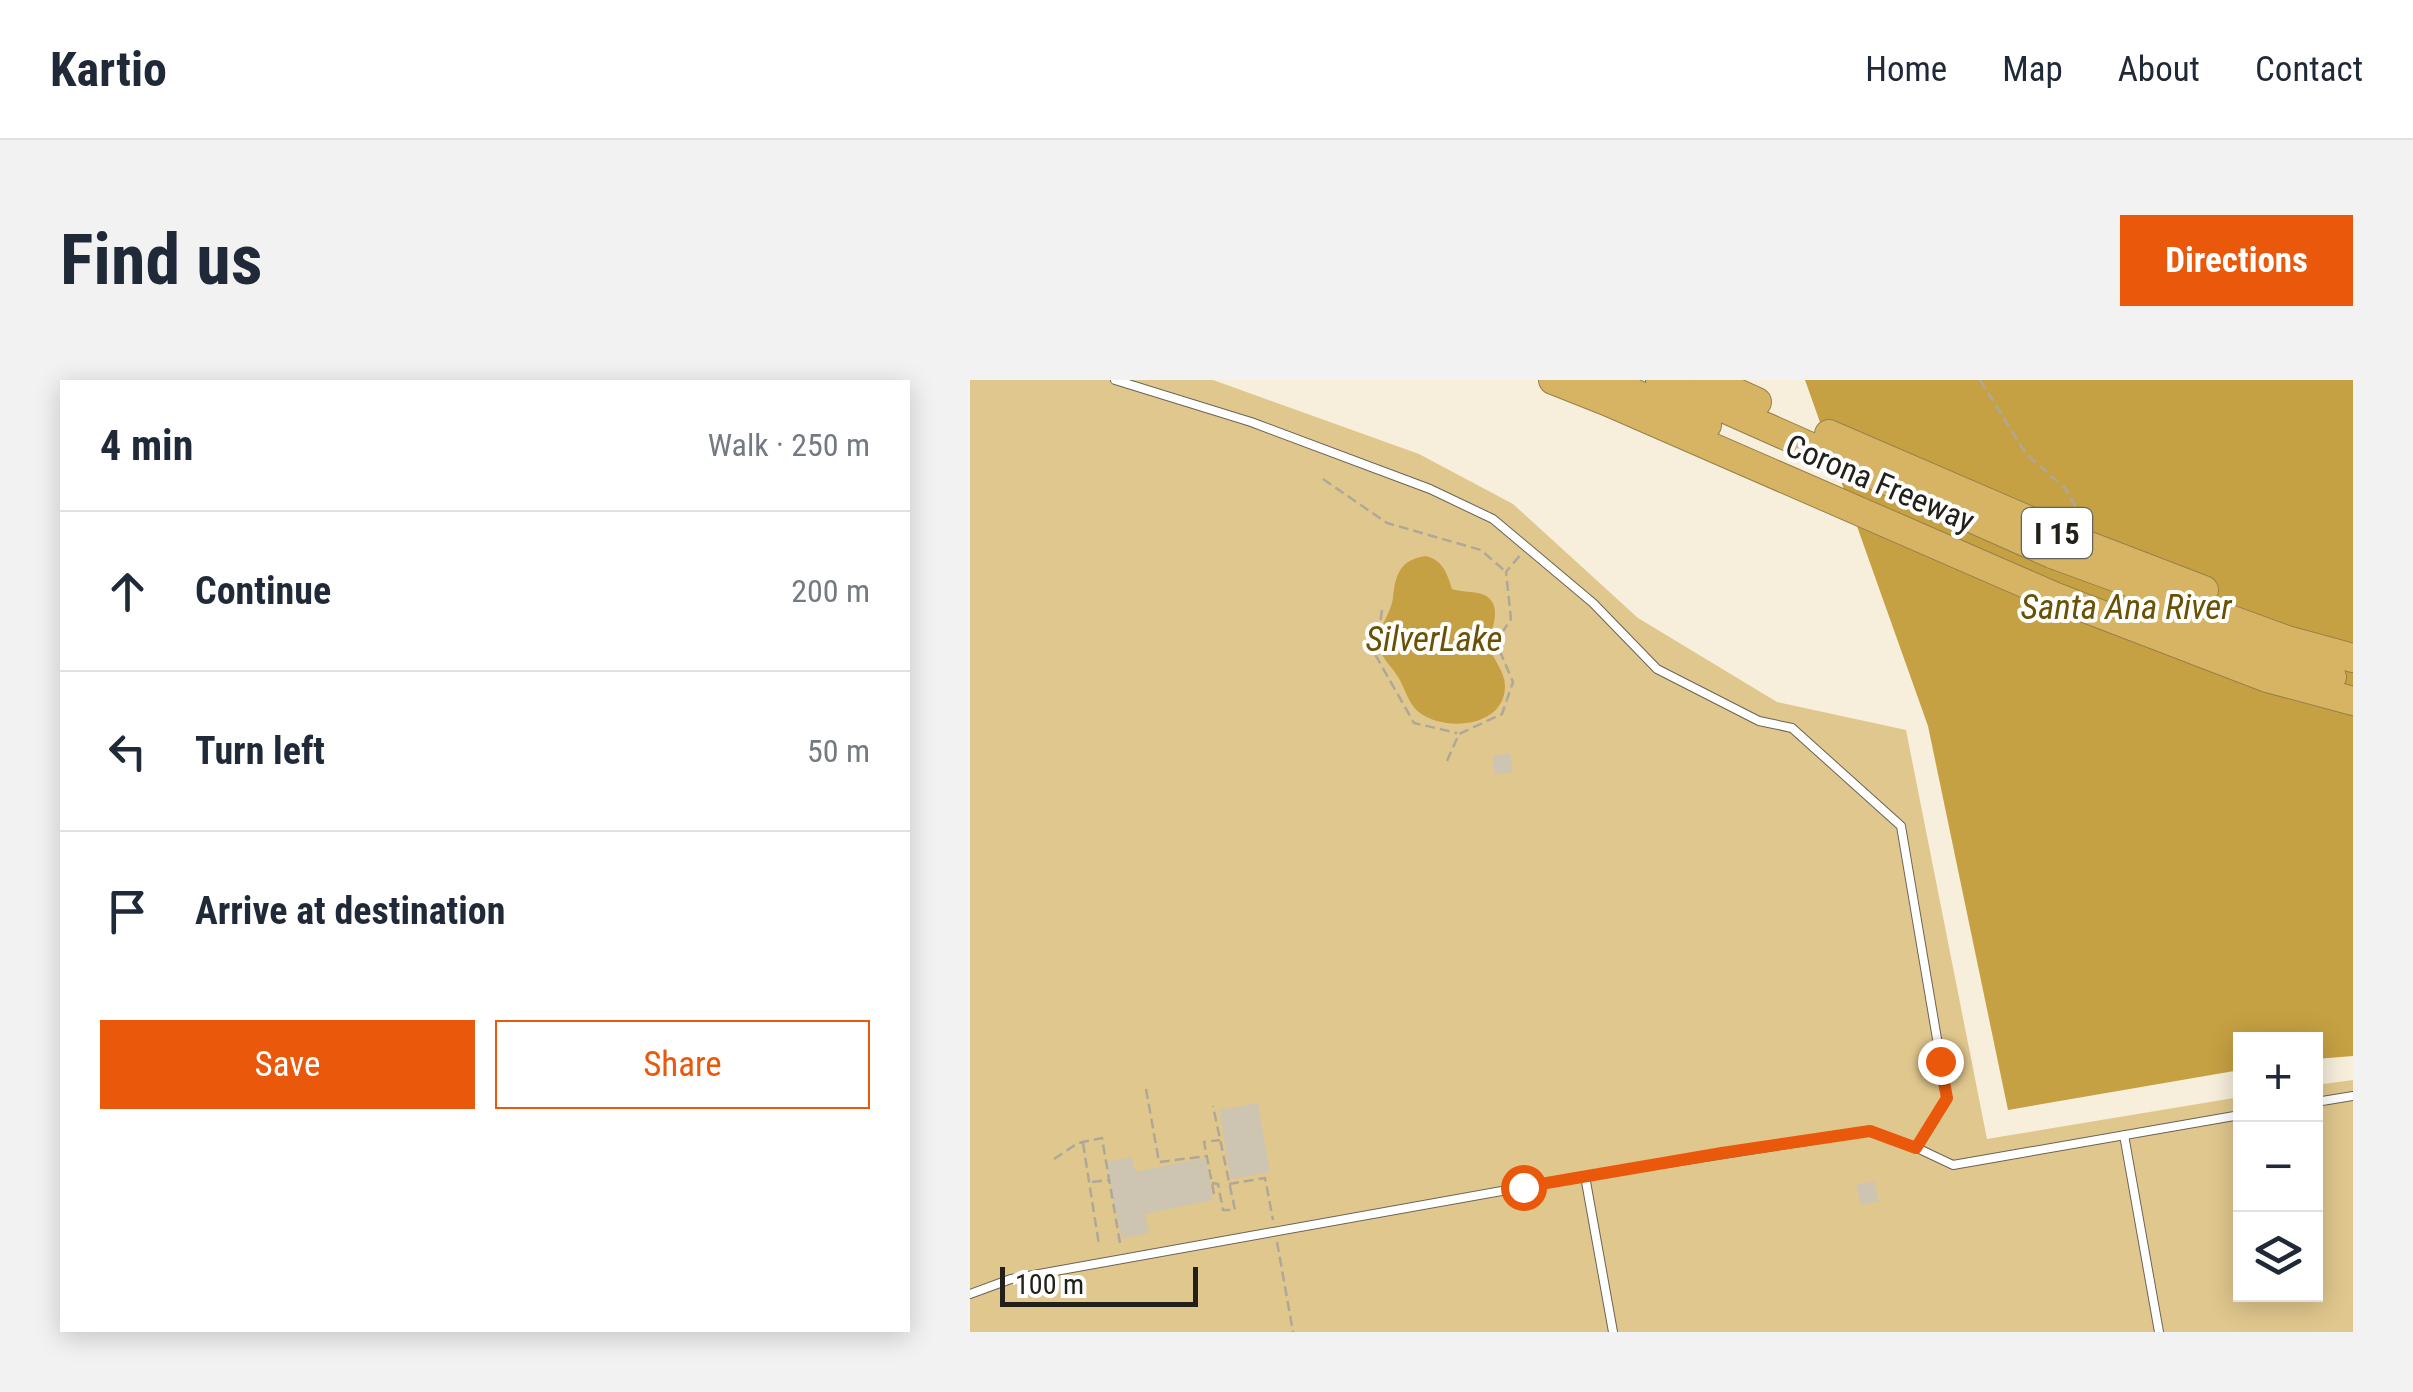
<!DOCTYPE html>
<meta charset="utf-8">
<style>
:root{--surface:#fff;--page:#f2f2f3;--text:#1f2937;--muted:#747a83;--line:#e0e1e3;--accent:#ea580c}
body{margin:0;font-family:"Roboto Condensed",sans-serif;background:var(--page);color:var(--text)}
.controls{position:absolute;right:30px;bottom:30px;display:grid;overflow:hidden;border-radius:0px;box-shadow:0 5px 25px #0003}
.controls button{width:90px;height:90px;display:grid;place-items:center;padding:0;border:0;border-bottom:2px solid var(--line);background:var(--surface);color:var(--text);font:50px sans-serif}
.scale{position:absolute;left:30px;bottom:25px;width:198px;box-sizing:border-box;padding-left:10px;border:5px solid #232019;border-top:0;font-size:28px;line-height:35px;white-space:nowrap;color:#232019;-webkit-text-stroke:8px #fff;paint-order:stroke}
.stop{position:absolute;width:30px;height:30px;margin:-22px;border:8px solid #ea580c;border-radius:50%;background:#fff}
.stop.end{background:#ea580c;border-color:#fff;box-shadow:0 2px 10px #0008}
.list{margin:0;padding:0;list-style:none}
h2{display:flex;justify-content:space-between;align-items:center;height:130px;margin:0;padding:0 40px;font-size:42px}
h2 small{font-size:32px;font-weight:400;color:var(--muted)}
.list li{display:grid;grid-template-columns:65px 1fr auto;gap:30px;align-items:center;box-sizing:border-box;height:160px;padding:0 40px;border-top:2px solid var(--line)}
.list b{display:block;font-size:38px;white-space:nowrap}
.list em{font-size:32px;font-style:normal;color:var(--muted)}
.actions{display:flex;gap:20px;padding:30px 40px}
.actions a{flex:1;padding:22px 0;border:2px solid var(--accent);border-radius:0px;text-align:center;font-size:35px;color:var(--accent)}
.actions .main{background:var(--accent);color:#fff}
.icon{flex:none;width:55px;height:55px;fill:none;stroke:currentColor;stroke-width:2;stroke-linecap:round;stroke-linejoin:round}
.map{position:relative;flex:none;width:1383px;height:952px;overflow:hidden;border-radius:0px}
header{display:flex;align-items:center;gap:60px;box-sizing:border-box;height:140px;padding:0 50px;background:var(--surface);border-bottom:2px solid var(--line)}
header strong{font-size:48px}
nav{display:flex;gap:55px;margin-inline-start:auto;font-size:35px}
.intro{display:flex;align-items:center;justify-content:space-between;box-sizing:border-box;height:240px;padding:0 60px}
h1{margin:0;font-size:70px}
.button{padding:25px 45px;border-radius:0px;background:var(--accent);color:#fff;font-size:35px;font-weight:700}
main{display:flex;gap:60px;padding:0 60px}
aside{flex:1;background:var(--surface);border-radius:0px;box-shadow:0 5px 25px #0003}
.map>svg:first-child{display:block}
.green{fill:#e0c78d}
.water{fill:#c6a143}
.building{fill:#cdc4b2}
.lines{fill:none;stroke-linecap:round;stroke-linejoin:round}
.service-casing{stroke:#6b6353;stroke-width:10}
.motorway-casing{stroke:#978049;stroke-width:30}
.path{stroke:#afa899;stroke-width:2.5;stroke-dasharray:10 5;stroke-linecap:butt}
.service{stroke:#fff;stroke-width:8}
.motorway{stroke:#d6b463;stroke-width:28}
.route{stroke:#ea580c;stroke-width:12}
.labels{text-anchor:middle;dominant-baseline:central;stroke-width:8;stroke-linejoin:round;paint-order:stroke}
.shield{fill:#fff;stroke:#65635e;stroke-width:2.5}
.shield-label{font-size:30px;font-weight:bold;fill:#232019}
.street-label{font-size:32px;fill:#232019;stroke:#fff}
.water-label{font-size:35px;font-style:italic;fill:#6a5104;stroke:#fff}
</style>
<header>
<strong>Kartio</strong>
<nav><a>Home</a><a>Map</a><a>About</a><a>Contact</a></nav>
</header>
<div class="intro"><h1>Find us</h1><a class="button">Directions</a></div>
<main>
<aside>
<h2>4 min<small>Walk · 250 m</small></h2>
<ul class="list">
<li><svg class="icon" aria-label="ahead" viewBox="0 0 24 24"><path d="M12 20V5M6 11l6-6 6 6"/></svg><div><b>Continue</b></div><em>200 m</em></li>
<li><svg class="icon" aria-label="left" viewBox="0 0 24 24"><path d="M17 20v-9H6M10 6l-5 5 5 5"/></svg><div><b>Turn left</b></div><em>50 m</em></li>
<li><svg class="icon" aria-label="arrive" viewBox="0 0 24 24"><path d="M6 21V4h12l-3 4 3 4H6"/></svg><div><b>Arrive at destination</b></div></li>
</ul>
<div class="actions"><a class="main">Save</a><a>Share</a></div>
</aside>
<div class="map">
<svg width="1383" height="952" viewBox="0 0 1383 952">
<rect width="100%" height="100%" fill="#f7eedb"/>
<path class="green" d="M 0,0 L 243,0 L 449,74 L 543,124 L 668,238 L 807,322 L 936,350 L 1017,759 L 1270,717 L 1270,914 L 1346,914 L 1346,705 L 1383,700 L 1383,952 L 0,952 Z"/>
<path class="water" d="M 835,0 L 1383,0 L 1383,676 L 1346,679 L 1346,659 L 1270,659 L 1270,690 L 1038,730 L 958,346 Z
M 456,176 C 474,181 477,194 482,209 C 491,212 499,211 508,213 C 535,219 523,246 518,264 C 522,278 535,291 535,306 C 535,347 476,352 450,333 C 437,323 435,306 426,294 C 420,284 408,275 409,261 C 409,246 421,233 423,218 C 425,194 431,179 456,176 Z"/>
<path class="building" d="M 540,373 L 543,392 L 525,395 L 523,376 Z
M 288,723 L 300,792 L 261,799 L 249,730 Z
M 162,777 L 165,792 L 235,778 L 243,820 L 175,834 L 179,853 L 152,859 L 136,782 Z
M 904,801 L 909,821 L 891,825 L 886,805 Z"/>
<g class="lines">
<defs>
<path id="service" d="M 145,0 L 281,42 L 460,109 L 523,139 L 623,223 L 687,289 L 789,341 L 822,348 L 931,446 L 977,718 L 947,768 L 900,751 L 615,796
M 1346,722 L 1383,716
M 1154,755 L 1189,952
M 947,768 L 983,785 L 1270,735
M 0,914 L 41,899 L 615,796 L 643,952"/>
<path id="motorway" d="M 583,0 L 636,21 L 1086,217 L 1297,298 L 1383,321
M 634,0 L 737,45
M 690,0 L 1082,174 L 1317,260 L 1383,278
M 739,0 L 787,22
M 859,54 L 1109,162 L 1234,210
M 1181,234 L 1362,297"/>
</defs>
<use href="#service" class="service-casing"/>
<use href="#motorway" class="motorway-casing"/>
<path class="path" d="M 1010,0 L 1056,74 L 1095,108 L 1115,142
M 353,99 L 417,143 L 511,170 L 536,192
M 412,230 L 406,276 L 444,343 L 487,353
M 477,381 L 489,354 L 532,334 L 543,302 L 526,262 L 541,239 L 536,192 L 551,174
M 176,709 L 189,782 L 237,776
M 113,763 L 129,865
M 84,779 L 108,763 L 132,758 L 150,863
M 122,802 L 138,800
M 242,803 L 248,804 L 253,830 L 265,830 L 243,726
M 259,804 L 295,798 L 303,840
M 244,814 L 234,762 L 250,760
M 307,862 L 323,952"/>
<use href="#service" class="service"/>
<use href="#motorway" class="motorway"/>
</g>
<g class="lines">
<path class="route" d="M 553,807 L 752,773 L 900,751 L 946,768 L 977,718 L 970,681"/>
</g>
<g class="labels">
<rect class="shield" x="1052" y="128" width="70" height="50" rx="8"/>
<g class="shield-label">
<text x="1087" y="153">I 15</text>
</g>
<g class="street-label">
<text transform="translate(910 103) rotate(23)">Corona Freeway</text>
</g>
<g class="water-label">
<text x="1156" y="227">Santa Ana River</text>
<text x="464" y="259">SilverLake</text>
</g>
</g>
</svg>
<div class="controls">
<button>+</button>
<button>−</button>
<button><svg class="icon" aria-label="layers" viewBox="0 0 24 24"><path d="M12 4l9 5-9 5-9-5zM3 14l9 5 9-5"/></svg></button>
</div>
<div class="scale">100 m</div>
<div class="stop" style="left:553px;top:807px"></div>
<div class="stop end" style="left:970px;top:681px"></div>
</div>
</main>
